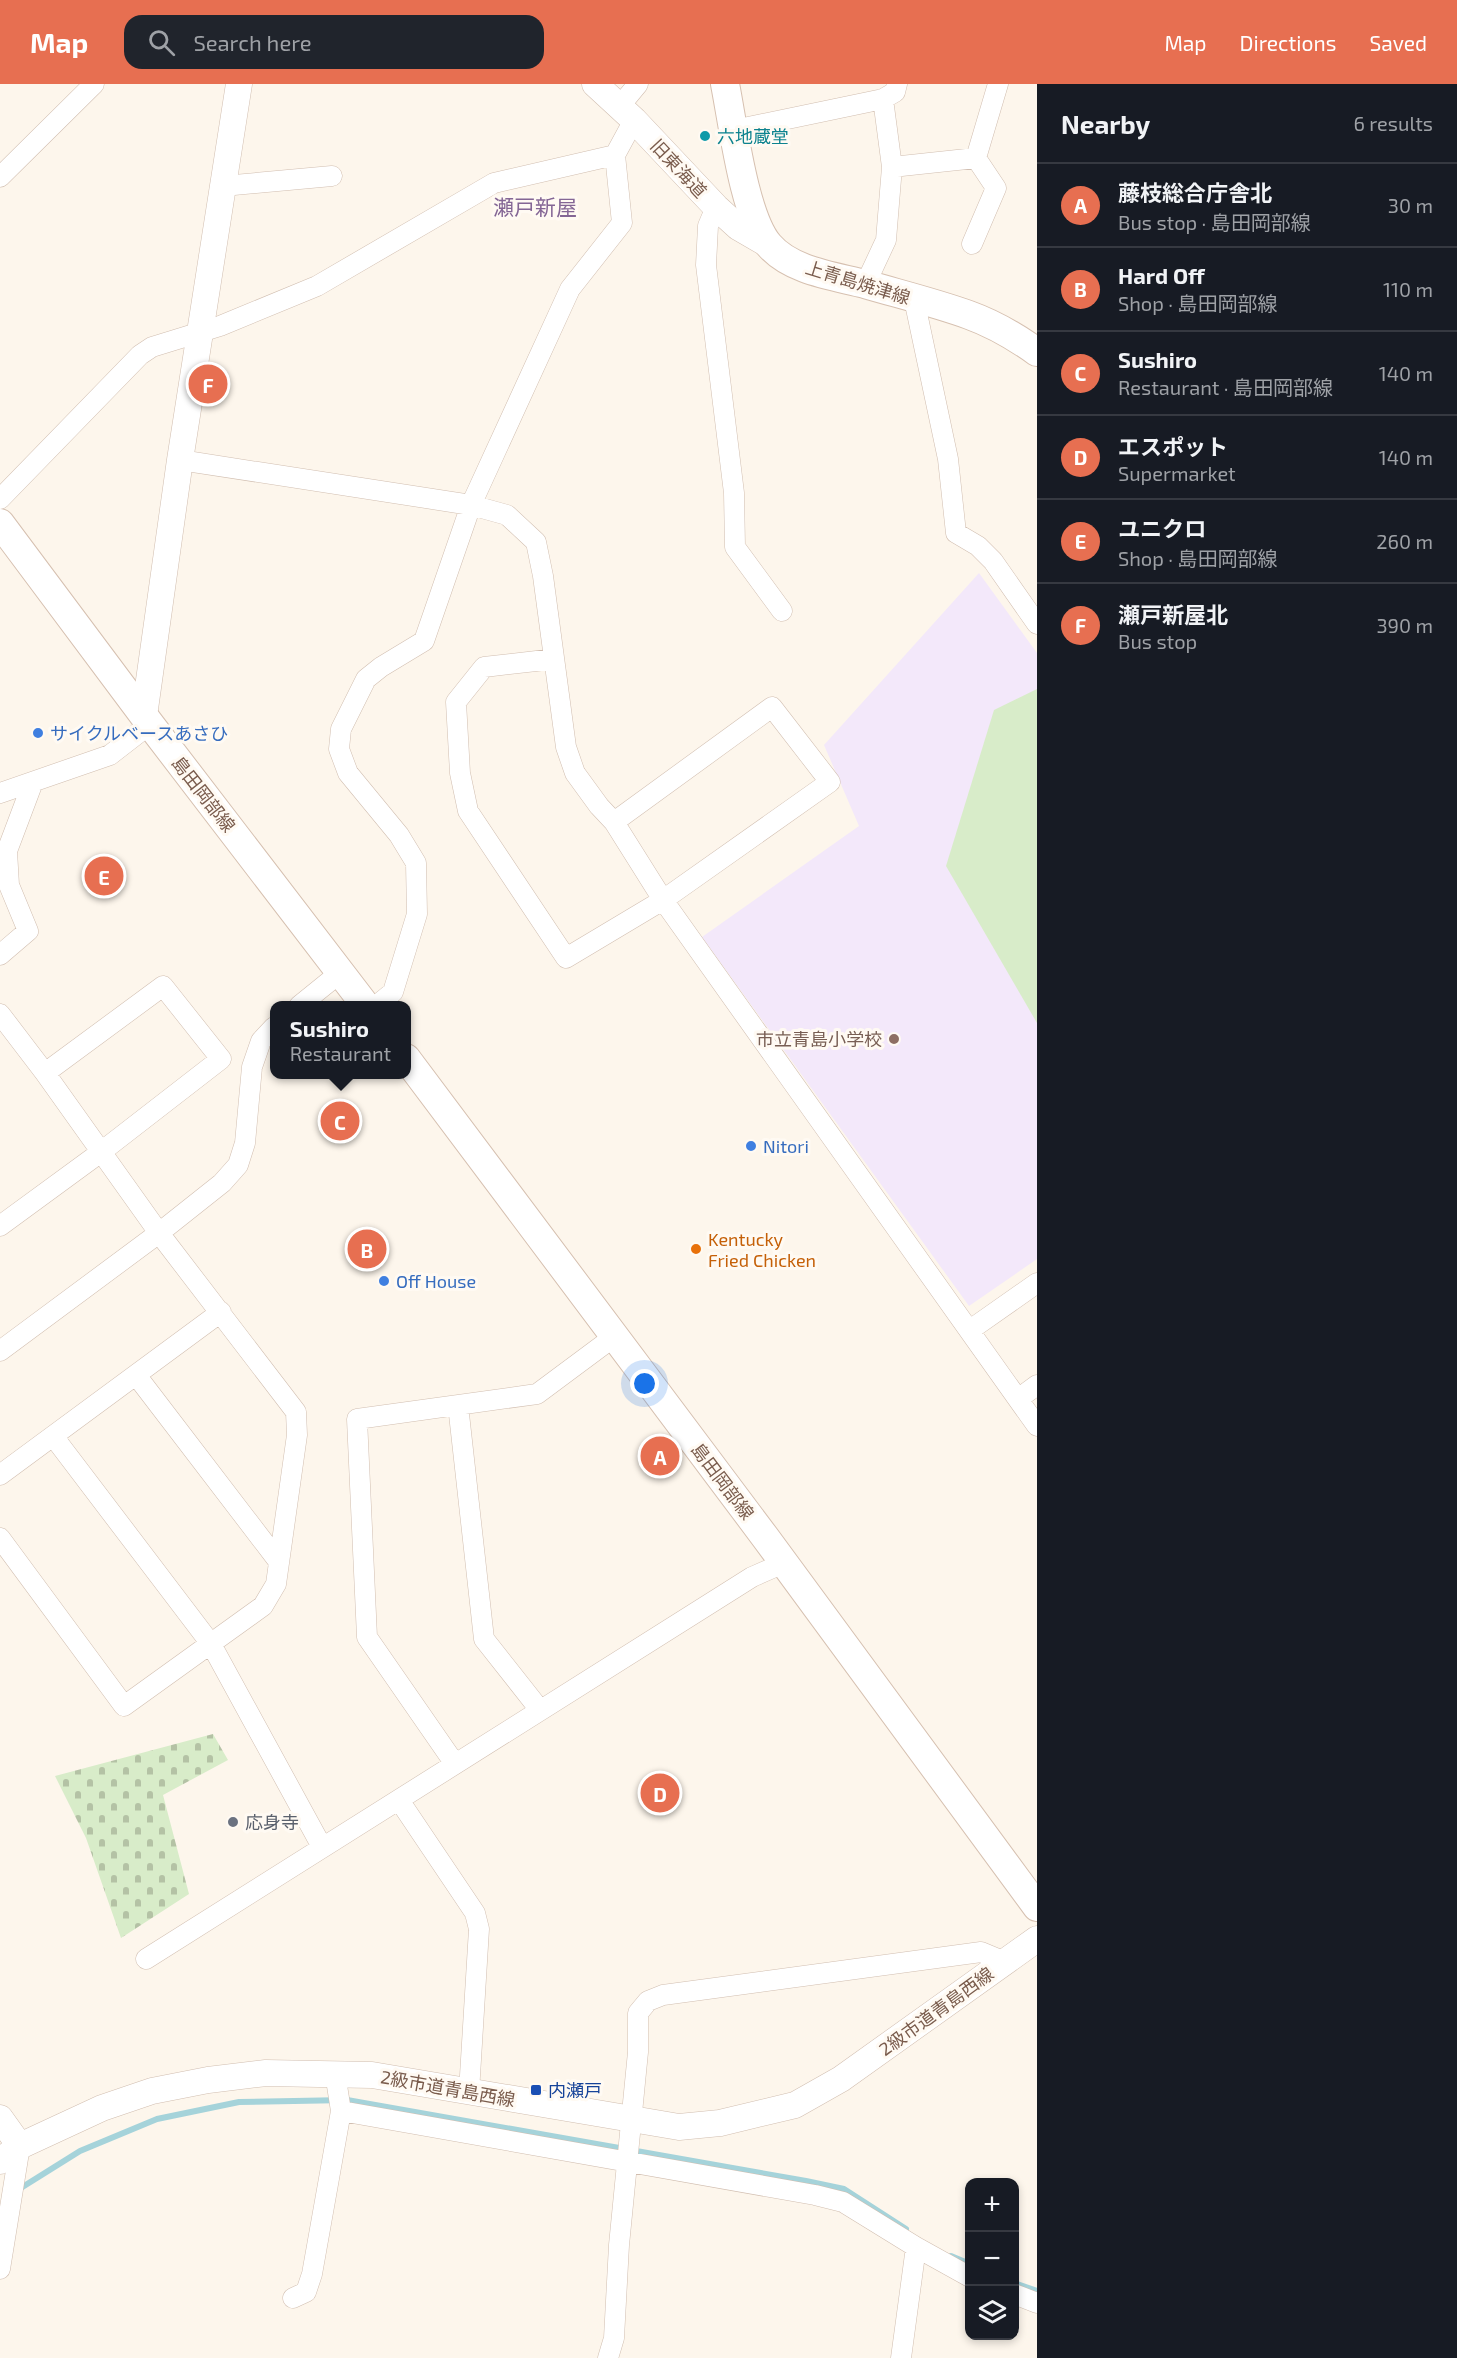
<!DOCTYPE html>
<meta charset="utf-8">
<style>
:root{--surface:#171b24;--page:#20242c;--text:#f1f3f6;--muted:#9ea1a6;--line:#363941;--accent:#e76f51}
body{margin:0;font-family:"Exo 2","Noto Sans JP",sans-serif;background:var(--page);color:var(--text)}
.controls{position:absolute;right:18px;bottom:18px;display:grid;overflow:hidden;border-radius:12px;box-shadow:0 3px 9px #0003}
.controls button{width:54px;height:54px;display:grid;place-items:center;padding:0;border:0;border-bottom:2px solid var(--line);background:var(--surface);color:var(--text);font:30px sans-serif}
.you{position:absolute;left:645px;top:1300px;width:21px;height:21px;margin:-15px;border:4px solid #fff;border-radius:50%;background:#1a73e8;box-shadow:0 0 0 9px #1a73e833}
.badge{display:grid;place-items:center;width:39px;height:39px;border-radius:50%;background:var(--accent);color:#fff;font-size:20px;font-weight:700}
.pin{position:absolute;translate:-50% -50%;border:3px solid #fff;box-shadow:0 2px 6px #0006}
.popup{position:absolute;left:270px;top:917px;width:141px;height:78px;box-sizing:border-box;display:grid;place-content:center;border-radius:12px;background:var(--surface);filter:drop-shadow(0 2px 4px #0005);font-size:20px;white-space:nowrap;color:var(--muted)}
.popup b{font-size:22px;color:var(--text)}
.popup::after{content:'';position:absolute;left:50%;top:100%;margin-left:-12px;border:12px solid transparent;border-top-color:var(--surface)}
.list{margin:0;padding:0;list-style:none}
h2{display:flex;justify-content:space-between;align-items:center;height:78px;margin:0;padding:0 24px;font-size:26px}
h2 small{font-size:20px;font-weight:400;color:var(--muted)}
.list li{display:grid;grid-template-columns:39px 1fr auto;gap:18px;align-items:center;box-sizing:border-box;height:84px;padding:0 24px;border-top:2px solid var(--line)}
.list b{display:block;font-size:22px;white-space:nowrap}
.list p{margin:0;font-size:20px;white-space:nowrap;color:var(--muted)}
.list em{font-size:20px;font-style:normal;color:var(--muted)}
.icon{flex:none;width:33px;height:33px;fill:none;stroke:currentColor;stroke-width:2;stroke-linecap:round;stroke-linejoin:round}
.map{position:relative;flex:none;width:1037px;height:2274px;overflow:hidden}
header{display:flex;align-items:center;gap:36px;box-sizing:border-box;height:84px;padding:0 30px;background:var(--accent);color:#fff}
header strong{font-size:28px}
nav{display:flex;gap:33px;margin-inline-start:auto;font-size:21px}
.search{width:420px;height:54px;background:var(--page);display:flex;align-items:center;gap:15px;box-sizing:border-box;padding:0 21px;border-radius:18px;color:var(--muted);font-size:22px}
main{display:flex}
aside{flex:1;background:var(--surface)}
.map>svg:first-child{display:block}
.education{fill:#f3e8fa}
.cemetery{fill:url(#cemetery-stones)}
.pitch{fill:#d8ecc9}
.lines{fill:none;stroke-linecap:round;stroke-linejoin:round}
.stream{stroke:#a5d3da;stroke-width:6}
.minor-casing{stroke:#d1beb0;stroke-width:21}
.tertiary-casing{stroke:#d1beb0;stroke-width:27}
.secondary-casing{stroke:#d6c0b0;stroke-width:30}
.minor{stroke:#fff;stroke-width:20}
.tertiary{stroke:#fff;stroke-width:26}
.secondary{stroke:#fff;stroke-width:28}
.culture-dot{fill:#0f9aa8;stroke:#fffaf3;stroke-width:2}
.shop-dot{fill:#3f7fe0;stroke:#fffaf3;stroke-width:2}
.education-dot{fill:#8d6e63;stroke:#fffaf3;stroke-width:2}
.food-dot{fill:#e8710a;stroke:#fffaf3;stroke-width:2}
.worship-dot{fill:#6b7280;stroke:#fffaf3;stroke-width:2}
.transit-dot{fill:#1a4fb4;stroke:#fffaf3;stroke-width:2}
.labels{text-anchor:middle;dominant-baseline:central;stroke-width:6;stroke-linejoin:round;paint-order:stroke}
.culture-label{font-size:18px;fill:#0d838f;stroke:#fffaf3;text-anchor:start}
.street-label{font-size:18px;fill:#7a5c4d;stroke:#fffaf3}
.shop-label{font-size:18px;fill:#366cbe;stroke:#fffaf3;text-anchor:start}
.education-label{font-size:18px;fill:#785e54;stroke:#fffaf3;text-anchor:end}
.food-label{font-size:18px;fill:#c56008;stroke:#fffaf3;text-anchor:start}
.worship-label{font-size:18px;fill:#5b616d;stroke:#fffaf3;text-anchor:start}
.transit-label{font-size:18px;fill:#164399;stroke:#fffaf3;text-anchor:start}
.quarter-label{font-size:21px;fill:#846695;stroke:#fffaf3}
</style>
<header>
<strong>Map</strong>
<div class="search"><svg class="icon" aria-label="search" viewBox="0 0 24 24"><circle cx="10" cy="10" r="6"/><path d="M15 15l6 6"/></svg>Search here</div>
<nav><a>Map</a><a>Directions</a><a>Saved</a></nav>
</header>
<main>
<div class="map">
<svg width="1037" height="2274" viewBox="0 0 1037 2274">
<defs>
<pattern id="cemetery-stones" width="16" height="16" patternUnits="userSpaceOnUse" patternTransform="scale(1.5)"><rect width="16" height="16" fill="#d8ecc9"/><path d="M2 7V4a2 2 0 0 1 4 0v3zM10 15v-3a2 2 0 0 1 4 0v3z" fill="#b4c2a5"/></pattern>
</defs>
<rect width="100%" height="100%" fill="#fdf6ec"/>
<path class="education" d="M 979,489 L 1037,569 L 1037,1175 L 969,1222 L 702,853 L 859,742 L 824,661 Z"/>
<path class="cemetery" d="M 213,1650 L 228,1676 L 163,1711 L 189,1810 L 121,1854 L 86,1754 L 55,1692 Z"/>
<path class="pitch" d="M 1037,605 L 1037,939 L 946,782 L 994,626 Z"/>
<g class="lines">
<path class="stream" d="M 16,2107 L 80,2067 L 157,2035 L 239,2018 L 347,2016 L 806,2097 L 844,2105 L 906,2145
M 951,2172 L 970,2180
M 1014,2199 L 1037,2207"/>
<defs>
<path id="minor" d="M 619,23 L 638,0
M 734,46 L 883,15 L 895,8 L 897,0
M 892,83 L 976,74 L 998,0
M 0,93 L 94,0
M 223,102 L 332,92
M 716,123 L 708,142 L 706,181 L 734,409 L 735,463 L 782,527
M 972,160 L 996,104 L 976,74
M 865,201 L 886,156 L 892,83 L 883,15
M 914,215 L 948,375 L 956,449 L 978,462 L 993,477 L 1037,540
M 180,376 L 471,421 L 507,431 L 536,458 L 543,492 L 566,663 L 575,689 L 599,722 L 614,738 L 663,816 L 1037,1342
M 0,415 L 140,271 L 152,263 L 220,242 L 317,202 L 494,99 L 615,71
M 554,575 L 484,583 L 456,618 L 460,689 L 468,727 L 566,874 L 663,816 L 830,698 L 772,623 L 614,738
M 0,709 L 110,671 L 150,640
M 0,871 L 28,847 L 9,801 L 7,767 L 33,698
M 299,922 L 341,888
M 376,922 L 393,908 L 417,830 L 416,779 L 399,751 L 348,689 L 339,665 L 341,645 L 366,595 L 381,583 L 424,557 L 471,421 L 570,205 L 622,139 L 615,71 L 634,36
M 0,930 L 45,989
M 0,1142 L 101,1068 L 221,975 L 163,902 L 45,989 L 159,1149 L 296,1328 L 297,1351 L 276,1500 L 263,1522 L 124,1622 L 0,1454
M 970,1246 L 1037,1199
M 0,1267 L 159,1149 L 222,1099 L 238,1081 L 245,1059 L 252,983 L 261,957 L 274,943
M 136,1291 L 279,1478
M 1018,1315 L 1037,1301
M 458,1321 L 484,1555 L 540,1626
M 53,1352 L 211,1560 L 322,1763
M 0,1391 L 221,1228
M 455,1680 L 367,1553 L 357,1335 L 537,1310 L 615,1252
M 399,1716 L 475,1829 L 479,1845 L 469,2008
M 146,1875 L 752,1493 L 777,1482 L 783,1477
M 341,2027 L 815,2111 L 843,2118 L 916,2163 L 970,2193
M 0,2185 L 20,2062
M 1014,2210 L 1037,2219
M 293,2214 L 306,2208 L 312,2190 L 341,2027 L 335,1989
M 608,2274 L 614,2254 L 619,2161 L 638,1968 L 638,1929 L 648,1917 L 663,1911 L 981,1868 L 1005,1878
M 901,2274 L 916,2163"/>
<path id="tertiary" d="M 595,0 L 634,36 L 716,123 L 738,143 L 769,161
M 144,632 L 180,376 L 239,0
M 0,2034 L 20,2062
M 0,2077 L 20,2062 L 102,2024 L 152,2007 L 208,1996 L 266,1989 L 372,1991 L 679,2043 L 720,2039 L 795,2021 L 841,1995 L 1037,1855"/>
<path id="secondary" d="M 725,0 C 733,40 744,132 769,161 C 791,187 834,192 865,200 C 899,210 936,219 969,231 C 994,240 1016,253 1037,268
M 0,439 L 150,640 L 366,922
M 406,974 L 765,1453 L 1037,1823"/>
</defs>
<use href="#minor" class="minor-casing"/>
<use href="#tertiary" class="tertiary-casing"/>
<use href="#secondary" class="secondary-casing"/>
<use href="#minor" class="minor"/>
<use href="#tertiary" class="tertiary"/>
<use href="#secondary" class="secondary"/>
</g>
<circle class="culture-dot" cx="705" cy="52" r="6"/>
<g class="shop-dot">
<circle cx="38" cy="649" r="6"/>
<circle cx="751" cy="1062" r="6"/>
<circle cx="384" cy="1197" r="6"/>
</g>
<circle class="education-dot" cx="894" cy="955" r="6"/>
<circle class="food-dot" cx="696" cy="1165" r="6"/>
<circle class="worship-dot" cx="233" cy="1738" r="6"/>
<rect class="transit-dot" x="530" y="2000" width="12" height="12" rx="3"/>
<g class="labels">
<g class="culture-label">
<text x="717" y="52">六地蔵堂</text>
</g>
<g class="street-label">
<text transform="translate(679 84) rotate(47)">旧東海道</text>
<text transform="translate(858 198) rotate(17)">上青島焼津線</text>
<text transform="translate(204 710) rotate(52)">島田岡部線</text>
<text transform="translate(723 1397) rotate(53)">島田岡部線</text>
<text transform="translate(936 1927) rotate(-36)">2級市道青島西線</text>
<text transform="translate(448 2004) rotate(10)">2級市道青島西線</text>
</g>
<g class="shop-label">
<text x="50" y="649">サイクルベースあさひ</text>
<text x="763" y="1062">Nitori</text>
<text x="396" y="1197">Off House</text>
</g>
<g class="education-label">
<text x="882" y="955">市立青島小学校</text>
</g>
<g class="food-label">
<text x="708" y="1155">Kentucky<tspan x="708" dy="21">Fried Chicken</tspan></text>
</g>
<g class="worship-label">
<text x="245" y="1738">応身寺</text>
</g>
<g class="transit-label">
<text x="548" y="2006">内瀬戸</text>
</g>
<g class="quarter-label">
<text x="535" y="122">瀬戸新屋</text>
</g>
</g>
</svg>
<div class="controls">
<button>+</button>
<button>−</button>
<button><svg class="icon" aria-label="layers" viewBox="0 0 24 24"><path d="M12 4l9 5-9 5-9-5zM3 14l9 5 9-5"/></svg></button>
</div>
<div class="you"></div>
<div class="pin badge" style="left:660px;top:1372px">A</div>
<div class="pin badge" style="left:367px;top:1165px">B</div>
<div class="pin badge" style="left:340px;top:1037px">C</div>
<div class="popup"><b>Sushiro</b>Restaurant</div>
<div class="pin badge" style="left:660px;top:1709px">D</div>
<div class="pin badge" style="left:104px;top:792px">E</div>
<div class="pin badge" style="left:208px;top:300px">F</div>
</div>
<aside>
<h2>Nearby<small>6 results</small></h2>
<ul class="list">
<li><span class="badge">A</span><div><b>藤枝総合庁舎北</b><p>Bus stop · 島田岡部線</p></div><em>30 m</em></li>
<li><span class="badge">B</span><div><b>Hard Off</b><p>Shop · 島田岡部線</p></div><em>110 m</em></li>
<li><span class="badge">C</span><div><b>Sushiro</b><p>Restaurant · 島田岡部線</p></div><em>140 m</em></li>
<li><span class="badge">D</span><div><b>エスポット</b><p>Supermarket</p></div><em>140 m</em></li>
<li><span class="badge">E</span><div><b>ユニクロ</b><p>Shop · 島田岡部線</p></div><em>260 m</em></li>
<li><span class="badge">F</span><div><b>瀬戸新屋北</b><p>Bus stop</p></div><em>390 m</em></li>
</ul>
</aside>
</main>
